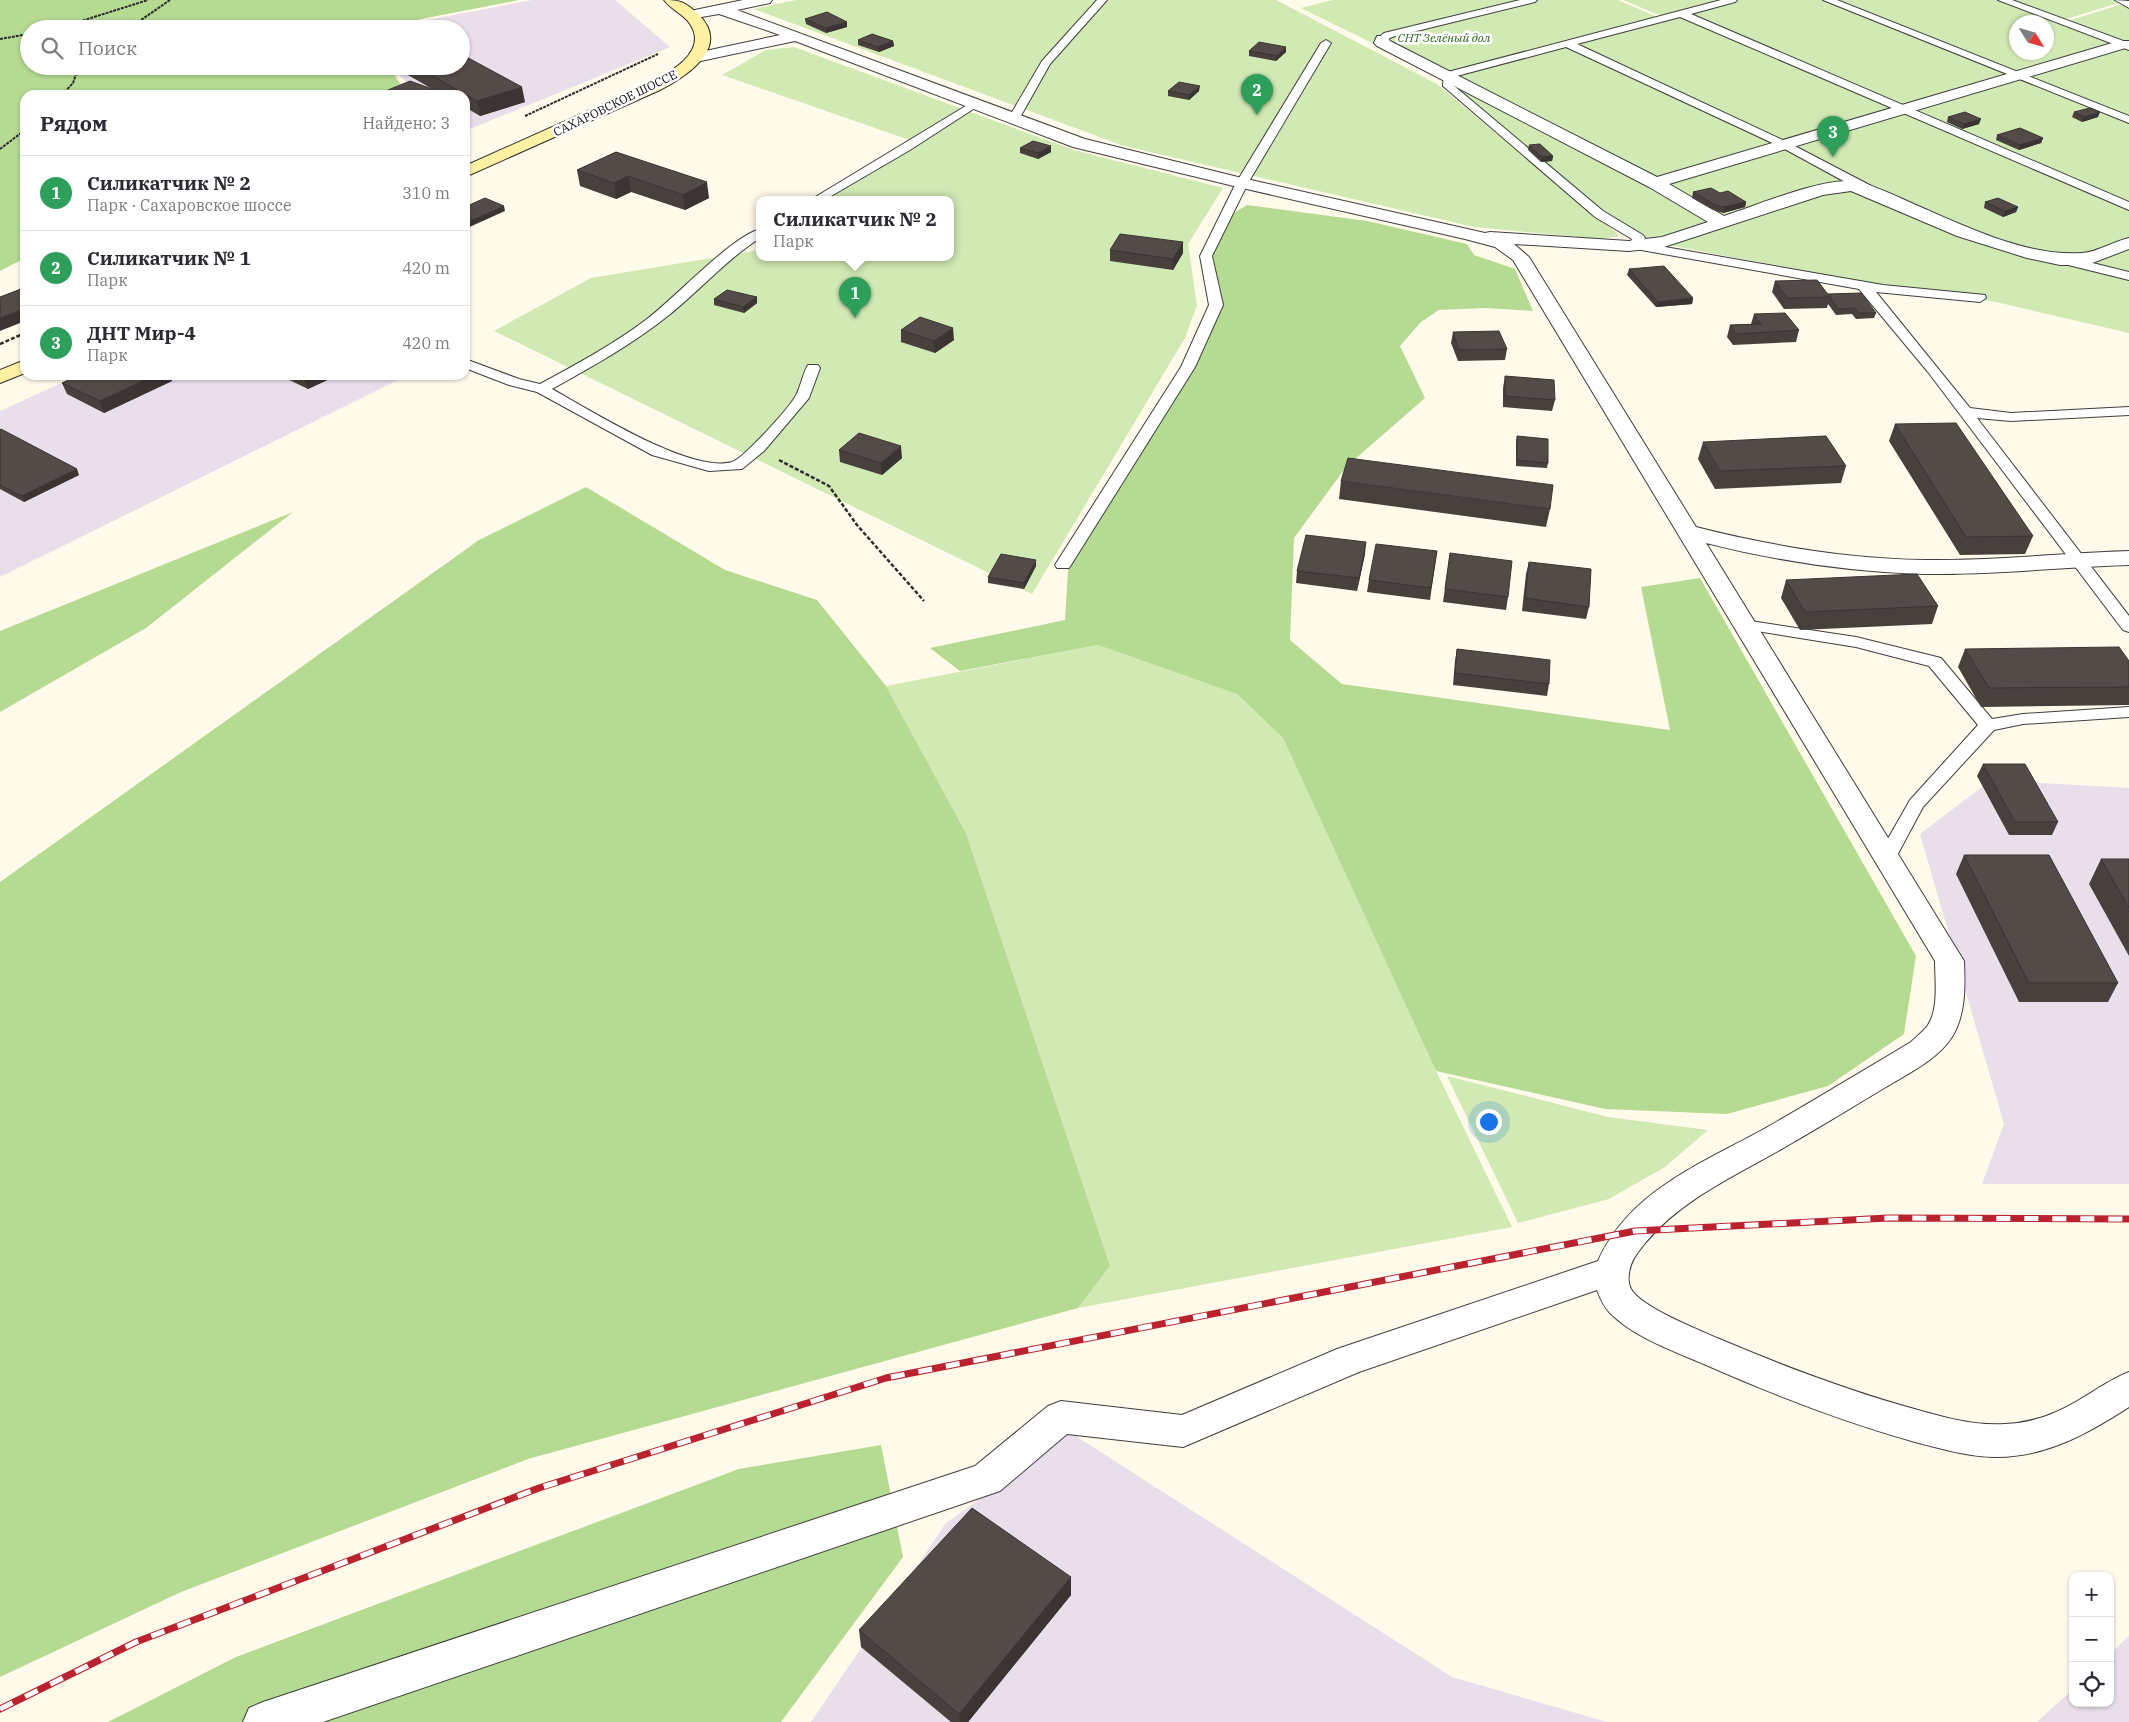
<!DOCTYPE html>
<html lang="ru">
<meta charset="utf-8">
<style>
:root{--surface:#fff;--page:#f7f7f7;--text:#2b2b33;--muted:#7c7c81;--line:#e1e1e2;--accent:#1a73e8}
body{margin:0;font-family:"IBM Plex Serif",serif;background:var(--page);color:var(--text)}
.controls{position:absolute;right:15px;bottom:15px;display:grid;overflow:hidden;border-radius:10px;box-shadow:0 1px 4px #0004}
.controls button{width:45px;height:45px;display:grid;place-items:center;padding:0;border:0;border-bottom:1px solid var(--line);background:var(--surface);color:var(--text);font:25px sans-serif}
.compass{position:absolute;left:2009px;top:15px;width:45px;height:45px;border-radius:50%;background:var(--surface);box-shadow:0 1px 4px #0004;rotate:127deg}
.you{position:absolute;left:1488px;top:1121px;width:18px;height:18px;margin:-12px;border:4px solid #fff;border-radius:50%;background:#1a73e8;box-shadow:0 0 0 8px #1a73e833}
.badge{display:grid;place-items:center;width:32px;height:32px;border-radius:50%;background:var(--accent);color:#fff;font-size:16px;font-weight:700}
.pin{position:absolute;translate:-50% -41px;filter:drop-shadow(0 1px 2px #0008)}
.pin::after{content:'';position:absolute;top:26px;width:18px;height:15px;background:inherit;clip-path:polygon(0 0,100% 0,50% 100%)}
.popup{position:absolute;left:756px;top:196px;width:198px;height:65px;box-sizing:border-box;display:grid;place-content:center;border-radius:10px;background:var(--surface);filter:drop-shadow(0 1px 4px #0005);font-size:16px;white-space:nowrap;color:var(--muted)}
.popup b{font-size:19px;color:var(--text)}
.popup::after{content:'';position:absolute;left:50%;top:100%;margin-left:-10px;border:10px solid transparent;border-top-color:var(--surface)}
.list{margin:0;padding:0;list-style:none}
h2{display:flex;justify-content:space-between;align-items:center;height:65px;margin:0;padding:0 20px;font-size:21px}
h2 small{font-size:16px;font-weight:400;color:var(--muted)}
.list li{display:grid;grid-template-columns:32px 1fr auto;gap:15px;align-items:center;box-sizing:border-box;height:75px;padding:0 20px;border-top:1px solid var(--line)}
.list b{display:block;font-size:19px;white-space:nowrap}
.list p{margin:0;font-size:16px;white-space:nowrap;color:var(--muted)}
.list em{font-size:16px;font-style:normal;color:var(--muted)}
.icon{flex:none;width:28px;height:28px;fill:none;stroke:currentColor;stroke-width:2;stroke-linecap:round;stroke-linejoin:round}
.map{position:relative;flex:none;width:2129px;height:1722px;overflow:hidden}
.search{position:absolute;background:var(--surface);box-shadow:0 1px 4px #0004;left:20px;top:20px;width:450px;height:55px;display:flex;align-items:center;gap:12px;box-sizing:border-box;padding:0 18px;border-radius:28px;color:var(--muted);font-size:19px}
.panel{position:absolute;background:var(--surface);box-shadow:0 1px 4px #0004;left:20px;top:90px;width:450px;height:290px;border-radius:15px}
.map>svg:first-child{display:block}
.industrial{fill:#e9deea}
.green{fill:#d1e9b3;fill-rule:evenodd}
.forest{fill:#b5da92}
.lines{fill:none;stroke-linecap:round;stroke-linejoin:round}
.service-casing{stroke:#3e3e3e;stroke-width:2}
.minor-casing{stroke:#3e3e3e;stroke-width:2}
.secondary-casing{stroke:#2d2d2d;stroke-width:2}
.path-far1{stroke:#2d2d2d;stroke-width:2;stroke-dasharray:3 1;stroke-linecap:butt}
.path{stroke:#2d2d2d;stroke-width:2.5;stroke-dasharray:4 2;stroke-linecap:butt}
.service{fill:#fff;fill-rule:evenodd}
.minor{fill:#fff;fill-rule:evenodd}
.secondary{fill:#fff1a4;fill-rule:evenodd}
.rail-casing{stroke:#bb222f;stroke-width:7}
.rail{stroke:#fff;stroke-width:5;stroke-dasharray:14;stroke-linecap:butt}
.wall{fill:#47403d}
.shaded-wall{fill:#3a3432}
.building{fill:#534b47;stroke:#3a3432}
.labels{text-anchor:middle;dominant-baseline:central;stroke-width:5;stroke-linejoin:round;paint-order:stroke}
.far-park-label{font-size:12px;font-style:italic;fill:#2d621b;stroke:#fff}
.far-street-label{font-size:12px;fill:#0b0b0b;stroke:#fff}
</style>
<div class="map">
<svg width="2129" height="1722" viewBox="0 0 2129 1722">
<rect width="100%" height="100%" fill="#fffae9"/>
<path class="industrial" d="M 532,0 L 615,0 L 670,47 L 465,131 L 465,95 L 420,95 L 390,66 L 461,66 L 461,29 L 381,29 Z
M 79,375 L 408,375 L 0,577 L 0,411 Z
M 1991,780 L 2129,788 L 2129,1184 L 1982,1184 L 2004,1124 L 1920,834 Z
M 1071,1433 L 1452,1677 L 1607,1722 L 811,1722 L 946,1523 Z
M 2129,1636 L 2129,1722 L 2037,1722 L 2073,1689 L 2073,1703 L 2110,1703 L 2110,1654 Z"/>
<path class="green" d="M 796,0 L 1276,0 L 1437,84 L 1620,236 L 1601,239 L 1474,227 L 1124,146 L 754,9 Z
M 1333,0 L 1618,0 L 1657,17 L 1439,76 L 1301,8 Z
M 1623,0 L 1724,0 L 1661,16 Z
M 1740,0 L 1997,0 L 2129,49 L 2129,333 L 1996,302 L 1867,283 L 1632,238 L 1443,77 ZM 2016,22 L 2046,22 L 2046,52 L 2016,52 Z
M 2008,0 L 2128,0 L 2063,20 Z
M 2129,2 L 2129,44 L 2068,21 Z
M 794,47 L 1074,150 L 1223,188 L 1188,244 L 1197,305 L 1185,338 L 1032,594 L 494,331 L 591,278 L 760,250 L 760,257 L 950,257 L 950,199 L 824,199 L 921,144 L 722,75 L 766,50 Z
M 1098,645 L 1237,694 L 1283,738 L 1436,1071 L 1512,1227 L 1078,1308 L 1110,1266 L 966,833 L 886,686 Z
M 1447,1076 L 1608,1117 L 1708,1130 L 1665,1167 L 1609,1199 L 1518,1223 Z"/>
<path class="forest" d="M 0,0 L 519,0 L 370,29 L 29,29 L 29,66 L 388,66 L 408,95 L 25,95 L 25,258 L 0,271 Z
M 1247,205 L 1367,221 L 1467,244 L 1474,255 L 1515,269 L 1533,311 L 1486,308 L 1439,310 L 1421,322 L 1400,346 L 1425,398 L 1346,467 L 1294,538 L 1290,640 L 1342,684 L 1670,730 L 1641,587 L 1700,578 L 1916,956 L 1904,1034 L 1828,1086 L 1727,1114 L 1605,1109 L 1436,1071 L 1283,738 L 1237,694 L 1098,645 L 960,671 L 930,648 L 1065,620 L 1068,570 L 1188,367 L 1216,305 L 1206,256 L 1224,219 Z
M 586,487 L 725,570 L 817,600 L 886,686 L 966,833 L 1110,1266 L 1078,1308 L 528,1459 L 181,1592 L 0,1677 L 0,882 L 479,540 Z
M 293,512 L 146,628 L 0,712 L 0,631 Z
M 881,1445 L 903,1557 L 781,1722 L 108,1722 L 236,1657 L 739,1469 Z"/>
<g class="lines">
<defs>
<path id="service" d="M 1097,0 L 1107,0 L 1050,64 L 1018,121 L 1010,121 L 1008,119 L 1042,61 Z
M 1520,0 L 1537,0 L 1535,2 L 1392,37 L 1382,42 L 1377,39 L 1384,33 Z
M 1721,0 L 1737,0 L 1735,2 L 1691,14 L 2129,202 L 2129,210 L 1680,17 L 1577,44 L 1789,143 L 1879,190 L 1881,193 L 1879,196 L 1871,196 L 1781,147 L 1566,47 L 1453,77 L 1453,85 L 1603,211 L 1643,235 L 1645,238 L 1642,243 L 1883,285 L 1985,295 L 1986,298 L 1980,302 L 1876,292 L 1970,408 L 2011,413 L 2129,407 L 2129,415 L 2011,421 L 1977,418 L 2129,616 L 2129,632 L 2123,630 L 1928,372 L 1859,289 L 1630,248 L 1628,245 L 1632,239 L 1595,217 L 1443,86 L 1444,73 Z
M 1823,0 L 1837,0 L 2129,116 L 2129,123 Z
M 1998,0 L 2012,0 L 2129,43 L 2129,50 Z
M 2115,0 L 2129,1 L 2129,8 Z
M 1326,40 L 1331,43 L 1248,183 L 1212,256 L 1223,305 L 1195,367 L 1071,565 L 1069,568 L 1057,568 L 1055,565 L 1181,367 L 1209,305 L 1200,256 L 1236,183 L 1321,43 Z
M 974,101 L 979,104 L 978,106 L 910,150 L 826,199 L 812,199 Z
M 760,229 L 760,238 C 726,260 700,290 669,315 C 633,344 593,366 552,389 C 590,410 691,474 732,462 C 744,458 789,408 795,397 C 801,387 802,375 808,365 L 818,365 L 820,368 L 809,398 L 764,451 L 742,469 L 709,471 L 652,455 L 537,392 L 509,385 L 465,368 L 465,359 L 519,379 L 540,384 C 577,364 614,344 647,319 C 675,298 731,237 760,229 Z
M 2060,255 L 2129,272 L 2129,280 L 2056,262 L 2054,259 Z
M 1744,620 L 1856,637 L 1941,658 L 1992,719 L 2023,714 L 2129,707 L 2129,717 L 2023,724 L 1994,730 L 1923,807 L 1893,863 L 1886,864 L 1879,863 L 1877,858 L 1910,800 L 1978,725 L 1929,666 L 1856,647 L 1738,628 L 1736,625 L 1738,622 Z"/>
<path id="minor" d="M 743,0 L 772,0 L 770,3 L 737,10 L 1085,139 L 1242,178 L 1485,233 L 1490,232 L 1629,241 L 1662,237 L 1708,222 L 1649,187 L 1377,46 L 1374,43 L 1377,36 L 1387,36 L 1390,41 L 1657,177 L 2119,41 L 2129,41 L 2129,47 L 1669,184 L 1724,216 C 1758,205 1818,179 1852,181 C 1868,182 1900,198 1916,205 C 1965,226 2027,257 2082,253 C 2098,252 2114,241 2129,238 L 2129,249 L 2087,265 L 2060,265 L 2027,258 L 1957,236 L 1851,191 L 1823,195 L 1664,247 L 1629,251 L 1514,244 L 1529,257 L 1696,527 C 1771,546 1847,559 1925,560 C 1993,561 2061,553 2129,551 L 2129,565 C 2061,567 1992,575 1924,574 C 1851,572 1777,561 1706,543 L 1964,961 C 1965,987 1966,1014 1952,1037 C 1937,1060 1909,1073 1886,1087 C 1854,1106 1823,1125 1792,1143 C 1740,1174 1685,1196 1646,1242 C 1638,1252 1630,1261 1629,1274 C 1628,1279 1629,1285 1631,1289 C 1641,1307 1697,1329 1717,1338 C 1783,1366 1849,1391 1918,1410 C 1947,1418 1975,1426 2005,1424 C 2032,1423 2056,1414 2079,1400 C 2096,1390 2111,1379 2129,1372 L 2129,1407 C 2089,1433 2046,1457 1997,1457 C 1969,1457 1942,1449 1915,1442 C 1844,1422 1774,1395 1706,1365 C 1674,1351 1635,1338 1610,1313 C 1604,1307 1600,1298 1597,1290 L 1359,1372 L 1183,1447 L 1067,1434 L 1000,1491 L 323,1722 L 243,1722 L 249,1708 L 263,1702 L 975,1466 L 1048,1406 L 1061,1401 L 1182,1415 L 1337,1349 L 1598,1261 C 1630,1189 1706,1162 1771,1125 C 1818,1098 1864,1070 1911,1042 C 1917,1036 1924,1031 1928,1025 C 1939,1008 1935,980 1935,961 L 1513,260 L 1495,247 L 1465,239 L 1242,188 L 1073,147 L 795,41 L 696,62 L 691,60 L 688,57 L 691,54 L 780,35 L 719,14 L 690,19 L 685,18 L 683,15 L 685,12 L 690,11 Z"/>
<path id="secondary" d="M 664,0 C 680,0 685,2 698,14 C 732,47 687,76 660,90 L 465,177 L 465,166 L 648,84 C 669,73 709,52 690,24 C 684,14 671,10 664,0 Z
M 25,360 L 25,373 L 0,383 L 0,370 Z"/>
</defs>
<use href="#service" class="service-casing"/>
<use href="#minor" class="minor-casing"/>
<use href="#secondary" class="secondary-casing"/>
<path class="path-far1" d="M 56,29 L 148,0
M 128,29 L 170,0
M 0,39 L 29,34
M 62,95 L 73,83 L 79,66
M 525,116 L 658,54
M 0,149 L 25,130"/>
<path class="path" d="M 0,344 L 25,333
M 779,460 L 829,486 L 857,525 L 924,601"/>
<use href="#service" class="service"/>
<use href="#minor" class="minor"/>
<use href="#secondary" class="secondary"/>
<defs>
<path id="rail" d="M 0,1709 L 136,1642 L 539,1488 L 886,1378 L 1635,1231 L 1888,1218 L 2129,1219"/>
</defs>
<use href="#rail" class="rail-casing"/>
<use href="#rail" class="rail"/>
</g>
<path class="wall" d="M 805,19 L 847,27 L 826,33 L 806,24 Z
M 858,40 L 893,41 L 894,46 L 879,52 L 858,45 Z
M 1249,51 L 1286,52 L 1276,61 L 1249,56 Z
M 392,66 L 461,66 L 525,102 L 480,116 L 465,107 L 465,95 L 443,95 Z
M 1168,91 L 1199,91 L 1189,100 L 1168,96 Z
M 2074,112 L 2098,117 L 2082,122 L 2072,117 Z
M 1948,117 L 1979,124 L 1962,129 L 1947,122 Z
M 1997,135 L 2043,138 L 2041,143 L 2019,150 L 1996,140 Z
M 1529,145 L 1553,156 L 1552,161 L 1541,162 L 1528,150 Z
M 1020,148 L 1051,152 L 1038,159 L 1020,153 Z
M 616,152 L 709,198 L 685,210 L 631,192 L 616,199 L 580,186 L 577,170 Z
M 1693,192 L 1720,193 L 1746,202 L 1745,207 L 1723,213 L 1713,210 L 1692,198 Z
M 1985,202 L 2018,207 L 2016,212 L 2003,217 L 1984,208 Z
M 1110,250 L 1183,253 L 1173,270 L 1110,261 Z
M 1629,269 L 1693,298 L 1692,304 L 1656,307 L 1627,275 Z
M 1775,281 L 1828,294 L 1876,313 L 1874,318 L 1856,319 L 1852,314 L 1836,315 L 1828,304 L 1827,308 L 1784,309 L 1772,292 Z
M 757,297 L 757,303 L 744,313 L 714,305 L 714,299 Z
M 1754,314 L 1799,330 L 1796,342 L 1733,345 L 1727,337 L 1730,325 L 1751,324 Z
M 901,330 L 954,340 L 935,353 L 901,342 Z
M 1453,332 L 1507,349 L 1505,360 L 1458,361 L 1451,343 Z
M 279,375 L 338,375 L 308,389 Z
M 1505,376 L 1555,400 L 1552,411 L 1503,407 L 1503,388 Z
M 172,381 L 104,413 L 67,394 L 62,383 Z
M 1895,424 L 2033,536 L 2025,554 L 1960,555 L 1889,441 Z
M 0,430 L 79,475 L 24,502 L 0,489 Z
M 1517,436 L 1548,463 L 1547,468 L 1516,466 L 1516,442 Z
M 1703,442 L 1846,466 L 1841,483 L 1715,489 L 1698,459 Z
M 839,450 L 902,458 L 882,475 L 840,462 Z
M 1341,481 L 1550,509 L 1546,527 L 1339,499 Z
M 1437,551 L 1430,600 L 1367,592 L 1369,580 Z
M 1450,553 L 1508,597 L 1506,610 L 1443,602 Z
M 1365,554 L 1357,591 L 1296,583 L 1297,571 Z
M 1529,562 L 1589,607 L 1586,619 L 1522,611 L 1526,574 Z
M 1036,566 L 1024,589 L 988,583 L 988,577 Z
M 1786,580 L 1938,606 L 1932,624 L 1800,630 L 1781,598 Z
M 1457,649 L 1549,684 L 1547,696 L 1453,685 L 1455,661 Z
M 1965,649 L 2129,661 L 2129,705 L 1981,707 L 1958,667 Z
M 1983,764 L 2058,822 L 2052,835 L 2009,835 L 1977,776 Z
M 1964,855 L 2118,983 L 2108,1002 L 2019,1002 L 1956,874 Z
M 2101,859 L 2129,859 L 2129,956 L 2089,884 Z
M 1071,1577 L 1071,1595 L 968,1722 L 951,1722 L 861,1647 L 859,1630 Z"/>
<path class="shaded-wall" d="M 847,22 L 847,27 L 826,33 L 826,28 Z
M 893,41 L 894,46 L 879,52 L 878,47 Z
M 1286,47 L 1286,52 L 1276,61 L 1277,56 Z
M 1200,86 L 1199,91 L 1189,100 L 1189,95 Z
M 522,87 L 525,102 L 480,116 L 477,101 Z
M 441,92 L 442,95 L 433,95 Z
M 2100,112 L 2098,117 L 2082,122 L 2084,117 Z
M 1981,119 L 1979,124 L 1962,129 L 1964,124 Z
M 2043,138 L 2041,143 L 2019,150 L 2020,145 Z
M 1051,146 L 1051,152 L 1038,159 L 1038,153 Z
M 1553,156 L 1552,161 L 1541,162 L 1542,157 Z
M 628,176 L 631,192 L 616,199 L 614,183 Z
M 707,182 L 709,198 L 685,210 L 683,195 Z
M 1746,202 L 1745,207 L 1723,213 L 1724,207 Z
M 504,206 L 505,211 L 465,229 L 465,223 Z
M 2018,207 L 2016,212 L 2003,217 L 2005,211 Z
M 1183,242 L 1183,253 L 1173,270 L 1173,259 Z
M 757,297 L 757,303 L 744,313 L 743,307 Z
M 1693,298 L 1692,304 L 1656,307 L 1658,302 Z
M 25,308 L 25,321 L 0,331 L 0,318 Z
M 953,328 L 954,340 L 935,353 L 934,341 Z
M 155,375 L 170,375 L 172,381 L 104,413 L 100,401 Z
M 311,375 L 338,375 L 308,389 L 304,378 Z
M 901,446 L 902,458 L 882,475 L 881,463 Z
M 77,469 L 79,475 L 24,502 L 22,496 Z
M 1366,542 L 1365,554 L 1357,591 L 1359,578 Z
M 1036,560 L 1036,566 L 1024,589 L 1024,583 Z
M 1071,1577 L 1071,1595 L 968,1722 L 960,1722 L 959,1714 Z"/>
<path class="building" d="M 827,12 L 847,22 L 826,28 L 805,19 Z
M 872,34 L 893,41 L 878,47 L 858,40 Z
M 1259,42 L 1286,47 L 1277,56 L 1249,51 Z
M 461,54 L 522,87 L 477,101 L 415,66 L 461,66 Z
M 410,81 L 441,92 L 433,95 L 376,95 Z
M 1179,82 L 1200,86 L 1189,95 L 1168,91 Z
M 2090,108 L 2100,112 L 2084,117 L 2074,112 Z
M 1965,112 L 1981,119 L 1964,124 L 1948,117 Z
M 2020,128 L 2043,138 L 2020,145 L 1997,135 Z
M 1033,141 L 1051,146 L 1038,153 L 1020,148 Z
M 1540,144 L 1553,156 L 1542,157 L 1529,145 Z
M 616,152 L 707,182 L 683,195 L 628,176 L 614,183 L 577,170 Z
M 1711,188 L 1720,193 L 1728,191 L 1746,202 L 1724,207 L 1715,205 L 1693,192 Z
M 485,198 L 504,206 L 465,223 L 465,207 Z
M 1998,198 L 2018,207 L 2005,211 L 1985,202 Z
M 1120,234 L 1183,242 L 1173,259 L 1110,250 Z
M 1664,266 L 1693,298 L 1658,302 L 1629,269 Z
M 1817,280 L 1830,297 L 1787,298 L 1775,281 Z
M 21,289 L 25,291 L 25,308 L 0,318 L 0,297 Z
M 727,290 L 757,297 L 743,307 L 714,299 Z
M 1861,293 L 1876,313 L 1858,313 L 1854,308 L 1838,309 L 1828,294 Z
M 1785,313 L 1799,330 L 1736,334 L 1730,325 L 1761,324 L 1754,314 Z
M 920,317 L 953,328 L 934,341 L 901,330 Z
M 1499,331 L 1507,349 L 1459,350 L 1453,332 Z
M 79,375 L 155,375 L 100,401 L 62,383 Z
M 299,375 L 311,375 L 304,378 Z
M 1505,376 L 1554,380 L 1555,400 L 1505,396 Z
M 1956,423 L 2033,536 L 1966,537 L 1895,424 Z
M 1,429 L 77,469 L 22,496 L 0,485 L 0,430 Z
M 859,433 L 901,446 L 881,463 L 839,450 Z
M 1517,436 L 1548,439 L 1548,463 L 1517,460 Z
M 1826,436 L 1846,466 L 1720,471 L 1703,442 Z
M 1348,458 L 1553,485 L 1550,509 L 1341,481 Z
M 1306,535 L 1366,542 L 1359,578 L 1297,571 Z
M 1376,544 L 1437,551 L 1431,588 L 1369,580 Z
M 1450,553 L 1512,561 L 1508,597 L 1445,589 Z
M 1001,554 L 1036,560 L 1024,583 L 988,577 Z
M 1529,562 L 1591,569 L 1589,607 L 1525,598 Z
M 1917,574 L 1938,606 L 1805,612 L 1786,580 Z
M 2119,647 L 2129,661 L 2129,687 L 1989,688 L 1965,649 Z
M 1457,649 L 1550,660 L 1549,684 L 1455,673 Z
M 1983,764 L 2025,764 L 2058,822 L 2015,822 Z
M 1964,855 L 2049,855 L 2118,983 L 2029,983 Z
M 2101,859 L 2129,859 L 2129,908 Z
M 972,1508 L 1071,1577 L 959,1714 L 859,1630 Z"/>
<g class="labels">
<g class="far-park-label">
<text x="1444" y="37">СНТ Зелёный дол</text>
</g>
<g class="far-street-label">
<text transform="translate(615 103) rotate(-26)">САХАРОВСКОЕ ШОССЕ</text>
</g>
</g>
</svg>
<div class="controls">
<button>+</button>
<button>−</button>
<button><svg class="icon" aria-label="locate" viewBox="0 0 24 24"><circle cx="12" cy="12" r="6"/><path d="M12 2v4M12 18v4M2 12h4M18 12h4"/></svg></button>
</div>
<svg class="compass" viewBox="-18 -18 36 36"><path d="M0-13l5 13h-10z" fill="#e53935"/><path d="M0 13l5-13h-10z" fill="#7c7c81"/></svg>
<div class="you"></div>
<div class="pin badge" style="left:855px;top:318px;background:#2e9e5b">1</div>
<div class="popup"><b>Силикатчик № 2</b>Парк</div>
<div class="pin badge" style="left:1257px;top:115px;background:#2e9e5b">2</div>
<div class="pin badge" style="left:1833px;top:157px;background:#2e9e5b">3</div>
<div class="search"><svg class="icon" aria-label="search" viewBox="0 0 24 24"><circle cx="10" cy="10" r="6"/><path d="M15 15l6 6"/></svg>Поиск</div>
<section class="panel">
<h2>Рядом<small>Найдено: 3</small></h2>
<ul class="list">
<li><span class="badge" style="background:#2e9e5b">1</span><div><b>Силикатчик № 2</b><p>Парк · Сахаровское шоссе</p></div><em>310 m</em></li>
<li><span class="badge" style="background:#2e9e5b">2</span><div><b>Силикатчик № 1</b><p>Парк</p></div><em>420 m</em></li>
<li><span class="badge" style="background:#2e9e5b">3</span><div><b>ДНТ Мир-4</b><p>Парк</p></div><em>420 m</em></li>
</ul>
</section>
</div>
